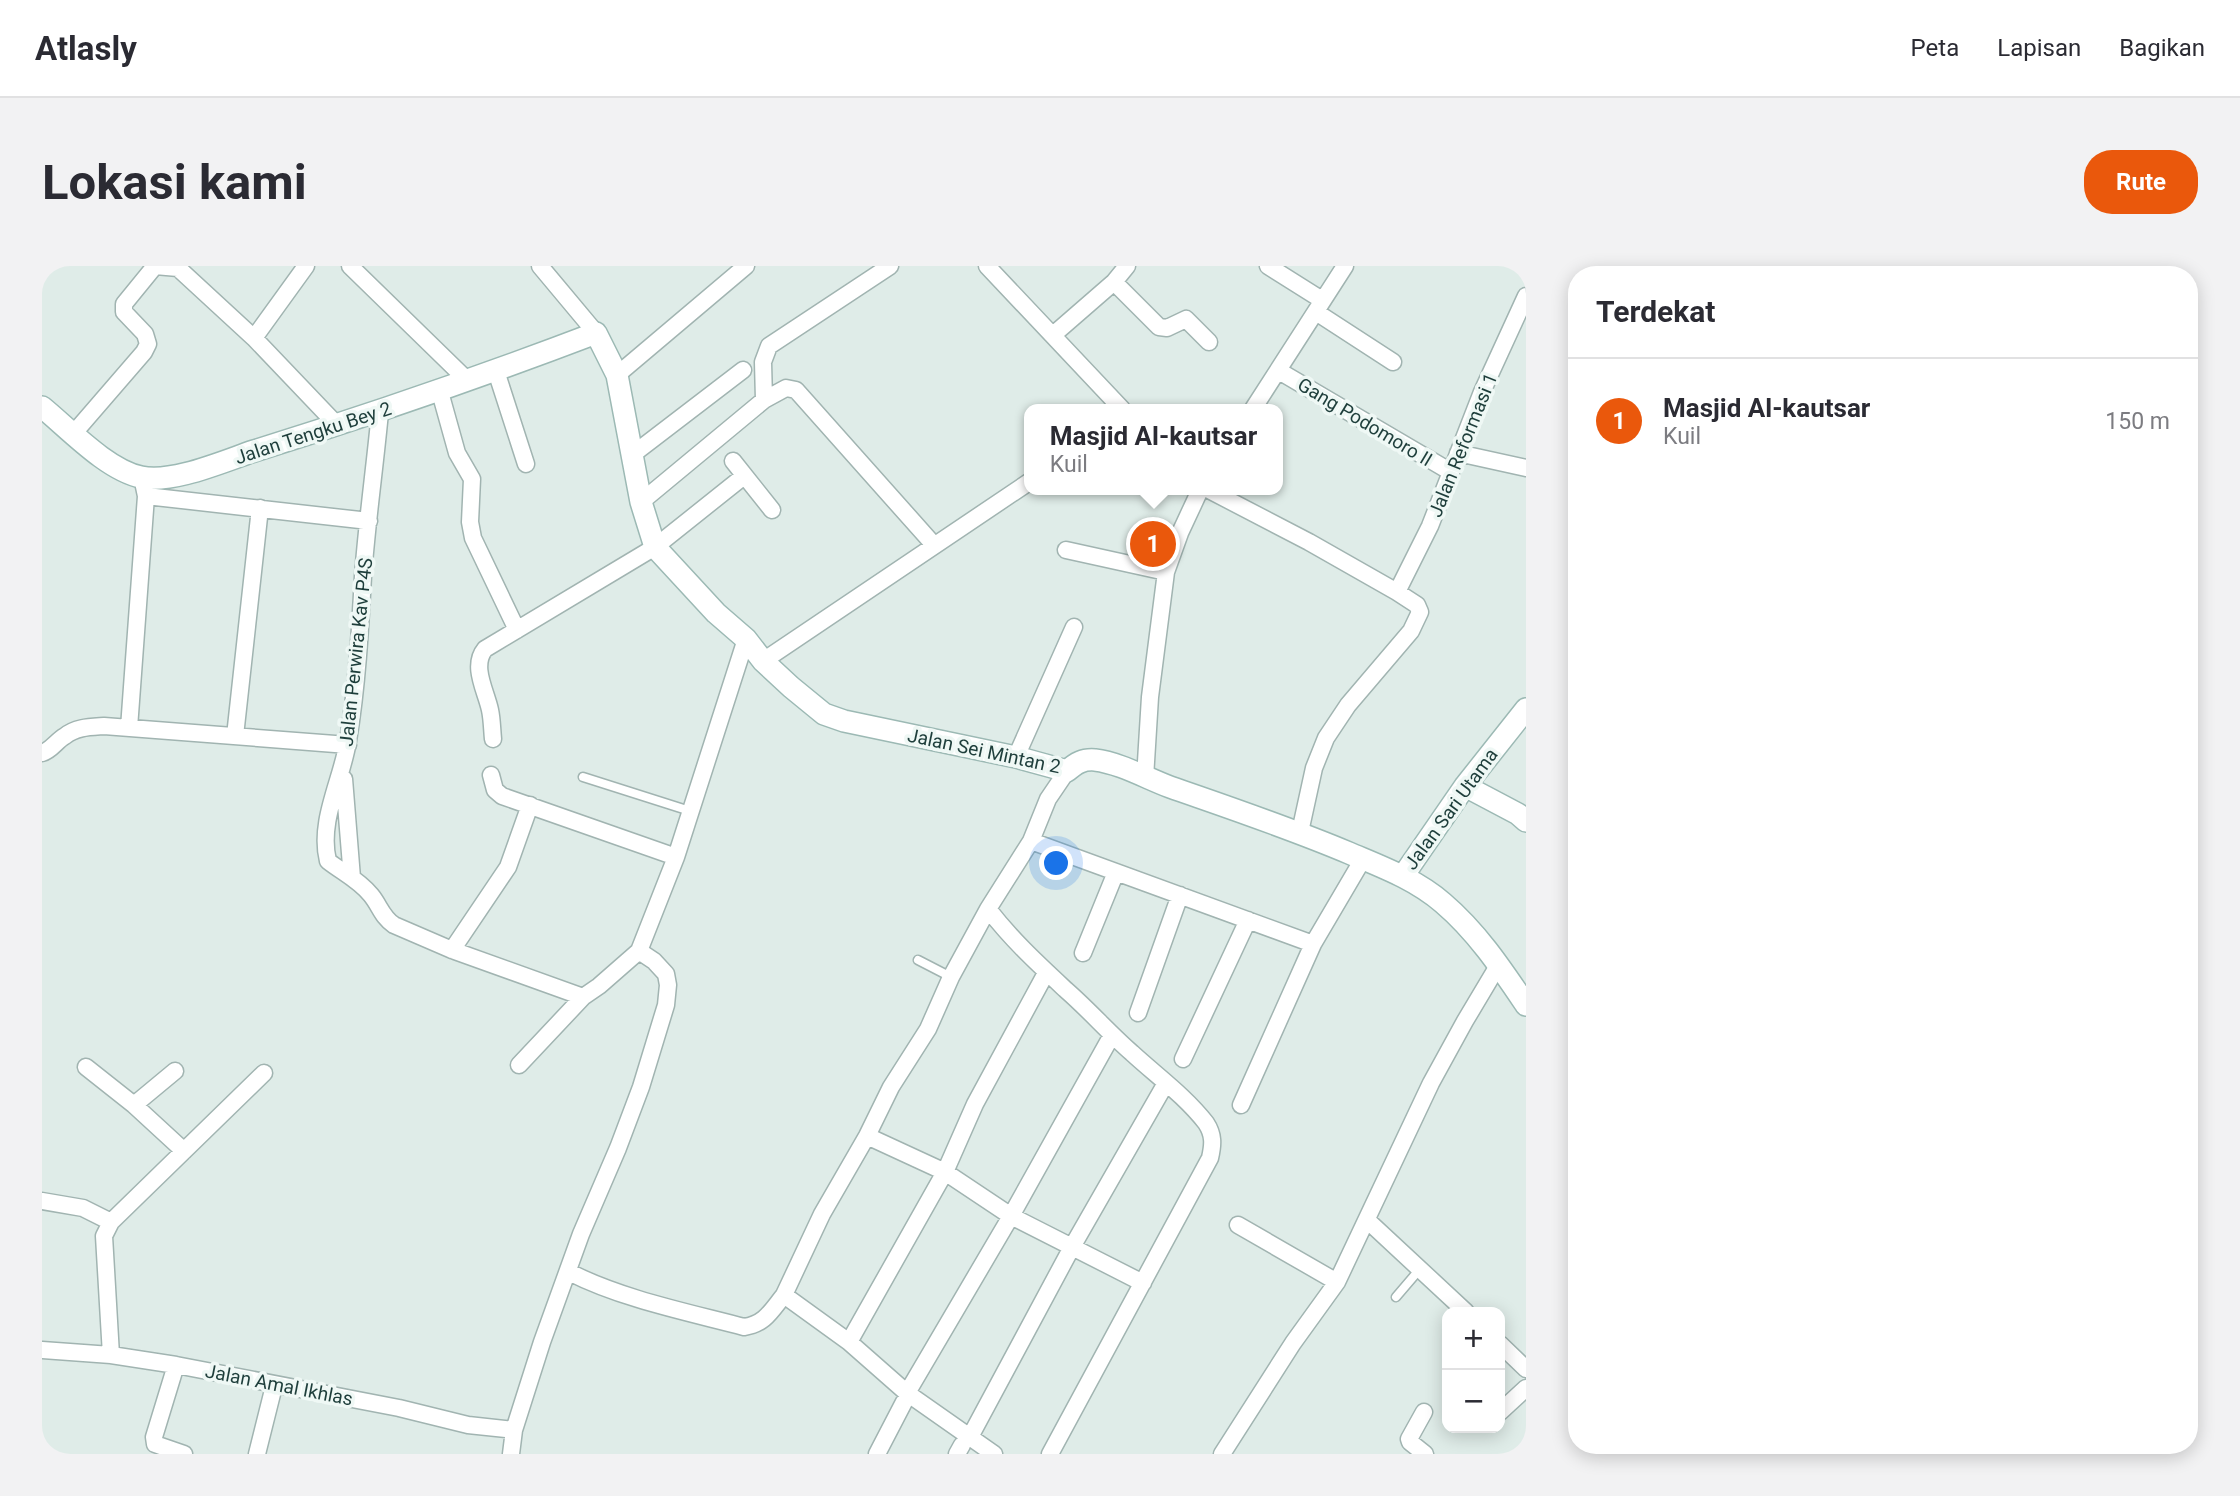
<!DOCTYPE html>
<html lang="id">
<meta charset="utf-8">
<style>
:root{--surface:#fff;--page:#f2f2f3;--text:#2b2b33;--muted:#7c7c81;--line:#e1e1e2;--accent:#ea580c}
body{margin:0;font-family:Roboto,sans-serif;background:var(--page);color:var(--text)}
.controls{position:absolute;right:21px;bottom:21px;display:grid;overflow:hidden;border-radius:14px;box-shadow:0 4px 18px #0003}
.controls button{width:63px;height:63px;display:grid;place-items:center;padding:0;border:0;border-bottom:2px solid var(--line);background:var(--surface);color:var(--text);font:35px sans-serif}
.you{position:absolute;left:1015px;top:598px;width:24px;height:24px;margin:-18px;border:5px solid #fff;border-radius:50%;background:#1a73e8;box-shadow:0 0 0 10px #1a73e833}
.badge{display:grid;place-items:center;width:46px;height:46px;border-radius:50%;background:var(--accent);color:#fff;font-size:23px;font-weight:700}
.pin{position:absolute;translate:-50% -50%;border:4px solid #fff;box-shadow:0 2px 7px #0006}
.popup{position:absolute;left:982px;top:138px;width:259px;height:91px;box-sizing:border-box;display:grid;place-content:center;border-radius:14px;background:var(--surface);filter:drop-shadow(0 2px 5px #0005);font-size:23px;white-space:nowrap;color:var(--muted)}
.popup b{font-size:26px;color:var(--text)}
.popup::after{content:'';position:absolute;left:50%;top:100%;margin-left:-14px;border:14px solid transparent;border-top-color:var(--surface)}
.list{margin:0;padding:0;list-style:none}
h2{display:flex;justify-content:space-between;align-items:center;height:91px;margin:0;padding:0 28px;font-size:30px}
h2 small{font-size:23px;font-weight:400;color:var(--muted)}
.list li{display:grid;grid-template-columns:46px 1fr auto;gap:21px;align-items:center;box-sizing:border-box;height:126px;padding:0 28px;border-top:2px solid var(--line)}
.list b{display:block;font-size:26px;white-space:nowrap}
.list p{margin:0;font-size:23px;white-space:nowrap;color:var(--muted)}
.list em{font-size:23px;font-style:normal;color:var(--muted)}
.map{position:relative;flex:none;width:1484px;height:1188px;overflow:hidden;border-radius:28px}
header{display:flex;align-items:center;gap:42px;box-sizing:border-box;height:98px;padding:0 35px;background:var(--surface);border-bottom:2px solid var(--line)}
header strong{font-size:33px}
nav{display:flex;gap:38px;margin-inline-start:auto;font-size:24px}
.intro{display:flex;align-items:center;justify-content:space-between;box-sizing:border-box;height:168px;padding:0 42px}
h1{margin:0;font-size:49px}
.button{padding:18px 32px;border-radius:28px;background:var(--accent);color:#fff;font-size:24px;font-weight:700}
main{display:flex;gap:42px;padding:0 42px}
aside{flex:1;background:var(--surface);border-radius:28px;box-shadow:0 4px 18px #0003}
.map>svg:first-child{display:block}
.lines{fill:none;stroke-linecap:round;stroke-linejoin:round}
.lane-casing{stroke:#a1b4b1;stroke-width:11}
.street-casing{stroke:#a1b4b1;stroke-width:19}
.secondary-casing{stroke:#9cb9b4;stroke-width:24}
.lane{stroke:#fff;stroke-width:8}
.street{stroke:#fff;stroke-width:16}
.secondary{stroke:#fff;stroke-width:21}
.labels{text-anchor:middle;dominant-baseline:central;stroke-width:7;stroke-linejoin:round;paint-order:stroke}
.street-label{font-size:19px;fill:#1e3e3b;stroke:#eff8f5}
</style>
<header>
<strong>Atlasly</strong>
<nav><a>Peta</a><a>Lapisan</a><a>Bagikan</a></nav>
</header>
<div class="intro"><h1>Lokasi kami</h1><a class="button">Rute</a></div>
<main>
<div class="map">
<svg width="1484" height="1188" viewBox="0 0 1484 1188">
<rect width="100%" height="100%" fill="#dfece8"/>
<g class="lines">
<defs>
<path id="lane" d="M 541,511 L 648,545
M 876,694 L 909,711
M 1354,1031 L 1378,1003"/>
<path id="street" d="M 113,0 L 136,2 L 212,72 L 295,159
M 308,0 L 426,115
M 498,0 L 554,67
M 848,0 L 727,80 L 721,96 L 722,134 L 744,122 L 754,124 L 892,279
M 945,0 L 1080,143
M 1226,0 L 1280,34
M 1072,16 L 1117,61 L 1125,62 L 1144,53 L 1167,76
M 1274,46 L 1351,96
M 1011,69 L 1072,16 L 1085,0
M 212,72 L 264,0
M 454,105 L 484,198
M 1237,105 L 1409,206
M 575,109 L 704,0
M 398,126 L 415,187 L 430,213 L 428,256 L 431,272 L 475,364
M 1211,143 L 1303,0
M 338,146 C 333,200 325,255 321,310 C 318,366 315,420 306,475 C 300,514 276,555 286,595 C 300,606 317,614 329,629 C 338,640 340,651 352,659 L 410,684 L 541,731
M 32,167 L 102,86 L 106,78 L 103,68 L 82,46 L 82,38 L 113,0
M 1416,187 L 1484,202
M 590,189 L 701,104
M 691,195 L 730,244
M 100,211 L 104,230 L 327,255
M 1167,224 L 1267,276 L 1355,326 L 1375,339 L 1378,346 L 1369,365 L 1306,439 L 1284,472 L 1272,502 L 1258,566
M 599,236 L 722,134
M 1024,284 L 1124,306
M 1355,326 L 1388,260 L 1440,126 L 1484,30
M 721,395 L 987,216
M 87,462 L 104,230
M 193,470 L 218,242
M 451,473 C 450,463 450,453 448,444 C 444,425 429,400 443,383 L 613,281 L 702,210
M 0,487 C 10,484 14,475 23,470 C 34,461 48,461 62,460 L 306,479
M 974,491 L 1032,361
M 449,509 L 453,524 L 460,530 L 634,591
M 1103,512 L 1108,431 L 1124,306 L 1138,267 L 1158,224
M 302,513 L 310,612
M 989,575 L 1271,678
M 410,684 L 466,601 L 488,539
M 1041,687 L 1074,606
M 1096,747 L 1138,629
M 1141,793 L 1206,654
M 477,799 L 541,731 L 557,720 L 597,685 L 634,591 L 704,373
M 44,801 L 92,839 L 142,885
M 92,839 L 133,805
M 1199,839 L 1271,678 L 1321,593
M 825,870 L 903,906 L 969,950 L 1101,1017
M 0,935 L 41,942 L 69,956
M 1325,954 L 1424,1046
M 1196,959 L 1295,1016
M 527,1006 C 580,1033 645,1046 702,1061 C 723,1058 729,1045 742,1029 L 807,1076 L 865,1127 L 952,1188
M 742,1029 L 780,948 L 825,870 L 849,821 L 886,763 L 909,711 L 946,643
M 807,1076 L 903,906 L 933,838 L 1004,707
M 1458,1078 L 1484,1103
M 0,1084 L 69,1089 L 134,1099 L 357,1142 L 426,1159 L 472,1164
M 69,1089 L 62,970 L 69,956 L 222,807
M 134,1099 L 112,1171 L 113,1178 L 142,1188
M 865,1127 L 969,950 L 1070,769
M 1382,1146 L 1367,1173 L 1368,1176 L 1383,1188
M 1458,1146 L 1484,1122
M 928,1171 L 1030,981 L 1124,817
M 215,1188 L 232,1120
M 469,1188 L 472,1164 L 500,1076 L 539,968 L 576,882 L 599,821 L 624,739 L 626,719 L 624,708 L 612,695 L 597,685
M 835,1188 L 862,1136
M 915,1188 L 920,1179
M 1008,1188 L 1168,892 C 1171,879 1172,869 1164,857 C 1143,830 1115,810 1090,787 C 1067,767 1047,744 1024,724 C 995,697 971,675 946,643 L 989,575 L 1006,533 L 1025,505
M 1180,1188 L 1251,1077 L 1295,1016 L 1389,817 L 1423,755 L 1457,698"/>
<path id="secondary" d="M 0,141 C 27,163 65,204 99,211 C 130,218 182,195 212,185 C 328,149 441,110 554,67 L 575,109 L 599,236 L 613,281 L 674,347 L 704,373 L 721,395 L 749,421 L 782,448 L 802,455 L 974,491 L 1025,505 C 1034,497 1041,493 1053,494 C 1078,497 1104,512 1128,521 C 1188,542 1248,562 1307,587 C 1340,601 1373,613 1401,637 C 1435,666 1459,702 1484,739
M 1423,520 L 1476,548 L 1484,555
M 1361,610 L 1423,520 L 1484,443"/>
</defs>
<use href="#lane" class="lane-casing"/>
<use href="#street" class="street-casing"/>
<use href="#secondary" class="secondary-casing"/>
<use href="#lane" class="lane"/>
<use href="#street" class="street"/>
<use href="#secondary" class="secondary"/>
</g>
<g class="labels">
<g class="street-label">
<text transform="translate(1323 156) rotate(31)">Gang Podomoro II</text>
<text transform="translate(271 167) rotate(-18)">Jalan Tengku Bey 2</text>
<text transform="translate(1421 179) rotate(-68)">Jalan Reformasi 1</text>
<text transform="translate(314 386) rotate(-84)">Jalan Perwira Kav P4S</text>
<text transform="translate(942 485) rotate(12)">Jalan Sei Mintan 2</text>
<text transform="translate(1409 543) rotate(-54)">Jalan Sari Utama</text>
<text transform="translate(237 1119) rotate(11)">Jalan Amal Ikhlas</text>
</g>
</g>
</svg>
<div class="controls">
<button>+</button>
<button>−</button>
</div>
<div class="you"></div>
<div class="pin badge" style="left:1111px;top:278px">1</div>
<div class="popup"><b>Masjid Al-kautsar</b>Kuil</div>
</div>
<aside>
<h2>Terdekat<small></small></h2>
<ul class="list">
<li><span class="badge">1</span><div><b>Masjid Al-kautsar</b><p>Kuil</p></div><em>150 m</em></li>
</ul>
</aside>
</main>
